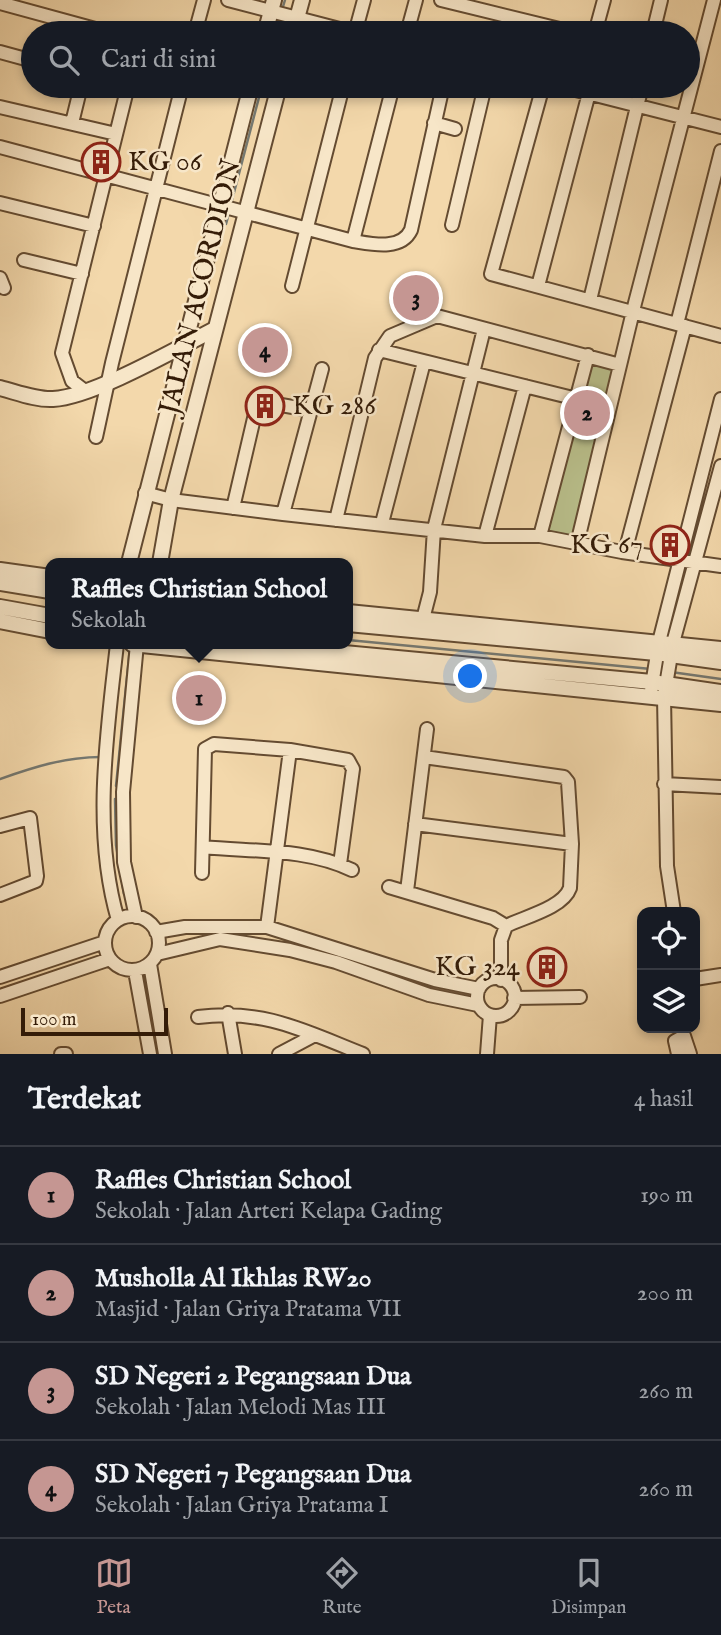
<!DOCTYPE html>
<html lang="id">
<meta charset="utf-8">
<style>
:root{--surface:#171b24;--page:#20242c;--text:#f1f3f6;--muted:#9ea1a6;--line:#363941;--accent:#c59692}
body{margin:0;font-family:"IM FELL English",serif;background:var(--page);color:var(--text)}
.controls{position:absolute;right:21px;bottom:21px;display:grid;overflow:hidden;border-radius:14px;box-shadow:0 4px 10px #0003}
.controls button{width:63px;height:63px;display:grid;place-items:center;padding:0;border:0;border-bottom:2px solid var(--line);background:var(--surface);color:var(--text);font:35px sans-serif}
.scale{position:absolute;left:21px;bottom:18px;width:147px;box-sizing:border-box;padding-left:7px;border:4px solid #341c08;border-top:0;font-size:19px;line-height:24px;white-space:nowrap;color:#341c08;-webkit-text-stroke:5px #f7e6c8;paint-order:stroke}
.you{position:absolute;left:471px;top:677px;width:24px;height:24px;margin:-18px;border:5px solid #fff;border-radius:50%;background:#1a73e8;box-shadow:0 0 0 10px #1a73e833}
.badge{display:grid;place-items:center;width:46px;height:46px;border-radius:50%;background:var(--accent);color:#111;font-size:23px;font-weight:700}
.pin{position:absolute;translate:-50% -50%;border:4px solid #fff;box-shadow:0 2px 7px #0006}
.popup{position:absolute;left:45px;top:558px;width:308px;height:91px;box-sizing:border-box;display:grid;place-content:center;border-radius:14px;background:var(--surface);filter:drop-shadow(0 2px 5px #0005);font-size:23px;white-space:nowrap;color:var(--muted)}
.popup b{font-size:26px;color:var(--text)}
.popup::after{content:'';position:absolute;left:50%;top:100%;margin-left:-14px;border:14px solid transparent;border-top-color:var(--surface)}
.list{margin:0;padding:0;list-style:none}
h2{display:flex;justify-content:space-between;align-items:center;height:91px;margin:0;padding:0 28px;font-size:30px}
h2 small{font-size:23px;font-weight:400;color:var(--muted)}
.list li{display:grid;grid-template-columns:46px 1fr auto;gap:21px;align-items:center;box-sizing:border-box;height:98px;padding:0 28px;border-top:2px solid var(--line)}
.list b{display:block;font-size:26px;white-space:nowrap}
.list p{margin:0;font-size:23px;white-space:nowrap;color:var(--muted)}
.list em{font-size:23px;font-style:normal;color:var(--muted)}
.icon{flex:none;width:38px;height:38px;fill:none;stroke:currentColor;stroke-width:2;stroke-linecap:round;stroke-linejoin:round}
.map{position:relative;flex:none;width:721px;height:1054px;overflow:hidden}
.search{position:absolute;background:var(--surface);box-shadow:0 4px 10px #0003;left:21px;right:21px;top:21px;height:77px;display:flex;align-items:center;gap:18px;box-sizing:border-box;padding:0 24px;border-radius:38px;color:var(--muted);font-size:26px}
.sheet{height:483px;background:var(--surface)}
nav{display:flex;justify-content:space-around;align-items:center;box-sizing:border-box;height:98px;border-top:2px solid var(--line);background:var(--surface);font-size:19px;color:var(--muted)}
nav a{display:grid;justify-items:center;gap:4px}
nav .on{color:var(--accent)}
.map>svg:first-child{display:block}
.green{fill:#b9bf8b;stroke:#766e4a;stroke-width:2}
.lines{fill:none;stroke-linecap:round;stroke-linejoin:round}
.stream{stroke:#757870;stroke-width:2.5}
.minor-casing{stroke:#644b31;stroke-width:16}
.tertiary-casing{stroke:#644b31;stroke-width:18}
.minor{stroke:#f7e6c8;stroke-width:12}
.tertiary{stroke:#f7e6c8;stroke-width:14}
.labels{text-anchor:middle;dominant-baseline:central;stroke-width:5;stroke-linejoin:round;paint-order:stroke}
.poi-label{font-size:28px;fill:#341c08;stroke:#f7e6c8;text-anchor:start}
.street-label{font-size:28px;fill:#341c08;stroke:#f7e6c8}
</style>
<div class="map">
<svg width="721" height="1054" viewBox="0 0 721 1054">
<rect width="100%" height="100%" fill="#f3d8ab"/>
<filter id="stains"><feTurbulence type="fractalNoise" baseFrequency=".00286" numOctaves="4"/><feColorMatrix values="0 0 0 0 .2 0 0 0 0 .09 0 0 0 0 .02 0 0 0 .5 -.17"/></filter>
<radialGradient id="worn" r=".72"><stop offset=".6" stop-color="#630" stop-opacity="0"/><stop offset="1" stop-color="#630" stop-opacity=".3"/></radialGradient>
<path class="green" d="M 590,360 L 616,366 L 603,418 L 595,416 L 596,409 L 581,404 Z
M 577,418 L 604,426 L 572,536 L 548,531 Z"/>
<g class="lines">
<path class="stream" d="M 282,10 L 285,0
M 276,33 L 280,20
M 231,204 L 262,86
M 226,224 L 229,213
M 348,640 L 651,669
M 671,672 L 721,679
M 0,779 C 34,767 65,757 101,757
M 116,786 L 130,647
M 115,799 L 116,845 L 124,894
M 146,993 L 155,1034"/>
<defs>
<path id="minor" d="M 228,0 L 355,33
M 441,0 L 576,33
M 0,3 L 110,33
M 195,33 L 204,0
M 355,33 L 364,0
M 407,33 L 416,0
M 595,33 L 604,0
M 653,33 L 661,0
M 0,52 L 33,61
M 543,86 L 491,274 L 721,336
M 560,86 L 721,127
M 0,107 L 116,134
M 72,123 L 81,86
M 434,123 L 455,129
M 0,147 L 353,241 C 372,244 401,251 411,230 L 443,86
M 0,203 L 94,226
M 452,225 L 485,86
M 353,241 L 393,86
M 24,260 L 82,274
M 0,278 L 4,288
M 292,286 L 343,86
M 538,286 L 589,93
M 590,300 L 642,86
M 677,324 L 721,151
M 379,350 L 577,399
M 85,391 L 72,381 L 62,353 L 128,86
M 96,437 L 112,363 L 182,86
M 145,493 L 171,500 L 283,514 L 485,536 L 540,536 L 622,552 L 721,566
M 233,508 L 258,401 L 310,410
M 283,514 L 322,369
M 336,520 L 375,358 L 390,336 L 437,316 L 620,365
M 382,523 L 424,362
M 485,536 L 525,386
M 540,536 L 588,355
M 577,544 L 635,303 L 714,0
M 625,552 L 685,326
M 423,619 L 430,592 L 434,529 L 484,329
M 117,644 C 107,734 92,831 118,920
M 651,691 L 659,642 L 721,399
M 664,784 L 721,787
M 415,824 L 572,844
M 0,826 L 30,818 L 37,876 L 36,881 L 0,895
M 203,847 C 253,852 306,848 352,870
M 202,873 L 205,749 L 214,744 L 290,750 L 348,760 L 353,769 L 340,864
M 389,887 L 493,918 L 506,926 C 524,917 563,908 570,888 L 572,844 L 568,782 L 564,777 L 424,757
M 407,891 L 427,729
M 674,912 L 667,866 L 664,697 L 673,643 L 721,466
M105 943a27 27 0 1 1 54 0a27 27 0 1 1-54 0Z
M 136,917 L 124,862 L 123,792 L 137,644
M 267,927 L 290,750
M 156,932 L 185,927 L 267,927 L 435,980 L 479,989
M 157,954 L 220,939 L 290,950 L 336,962 L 429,995 L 478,1005
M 150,964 L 165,1054
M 135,971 L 150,1054
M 0,977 L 105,942
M477 997a19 19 0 1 1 38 0a19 19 0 1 1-38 0Z
M 695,979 L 721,975
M 501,980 L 501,940 L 506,926
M 0,996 L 110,959
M 514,998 L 580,997
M 228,1013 L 235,1054
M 198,1017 C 265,1009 302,1030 363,1054
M 61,1054 L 66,1054
M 279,1054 L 315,1035
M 487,1054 L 490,1015
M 678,1054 L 675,1041 L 684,1036 L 690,1054"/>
<path id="tertiary" d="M 265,33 L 274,0
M 293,33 L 302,0
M 0,388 C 16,392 36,400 53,399 C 93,397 176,349 215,329
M 129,563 L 251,86
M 160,563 L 171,500 L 279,86
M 0,570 L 50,577
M 0,583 L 50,591
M 0,607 L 50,616
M 348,612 L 721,649
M 0,621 L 50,631
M 348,624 L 656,653 L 721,662
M 132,644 L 721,704
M 249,644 L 652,682 L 721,692"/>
</defs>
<use href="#minor" class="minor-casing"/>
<use href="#tertiary" class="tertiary-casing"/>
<use href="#minor" class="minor"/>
<use href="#tertiary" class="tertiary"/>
</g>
<defs>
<symbol id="building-ring" viewBox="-11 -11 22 22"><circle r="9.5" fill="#f7e6c8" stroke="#8f2418" stroke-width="1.5"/><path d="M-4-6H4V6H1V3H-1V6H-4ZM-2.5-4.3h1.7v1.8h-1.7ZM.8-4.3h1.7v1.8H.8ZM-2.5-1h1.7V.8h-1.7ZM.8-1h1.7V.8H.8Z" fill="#8f2418"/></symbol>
</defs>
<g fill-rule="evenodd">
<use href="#building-ring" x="79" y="140" width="44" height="44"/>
<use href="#building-ring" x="243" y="384" width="44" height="44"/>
<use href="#building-ring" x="648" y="523" width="44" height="44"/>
<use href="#building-ring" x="525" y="945" width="44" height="44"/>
</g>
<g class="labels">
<g class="poi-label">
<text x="128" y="162">KG 06</text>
<text x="292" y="406">KG 286</text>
<text x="643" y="545" text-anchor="end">KG 67</text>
<text x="520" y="967" text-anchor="end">KG 324</text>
</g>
<g class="street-label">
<text transform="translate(201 287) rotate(-76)">JALAN ACORDION</text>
</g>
</g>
<rect width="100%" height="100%" filter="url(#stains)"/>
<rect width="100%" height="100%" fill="url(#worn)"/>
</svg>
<div class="controls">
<button><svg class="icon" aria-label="locate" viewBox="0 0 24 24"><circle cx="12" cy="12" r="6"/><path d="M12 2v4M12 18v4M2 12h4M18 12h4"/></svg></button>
<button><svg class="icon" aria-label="layers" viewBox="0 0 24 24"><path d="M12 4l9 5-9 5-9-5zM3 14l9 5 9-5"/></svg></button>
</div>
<div class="scale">100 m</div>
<div class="you"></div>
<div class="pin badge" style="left:199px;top:698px">1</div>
<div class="popup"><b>Raffles Christian School</b>Sekolah</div>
<div class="pin badge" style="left:587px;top:413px">2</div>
<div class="pin badge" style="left:416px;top:298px">3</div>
<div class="pin badge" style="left:265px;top:350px">4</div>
<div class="search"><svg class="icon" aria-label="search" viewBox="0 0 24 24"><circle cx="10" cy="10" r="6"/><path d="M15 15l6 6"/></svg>Cari di sini</div>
</div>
<section class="sheet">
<h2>Terdekat<small>4 hasil</small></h2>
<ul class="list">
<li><span class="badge">1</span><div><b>Raffles Christian School</b><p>Sekolah · Jalan Arteri Kelapa Gading</p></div><em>190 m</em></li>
<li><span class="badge">2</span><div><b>Musholla Al Ikhlas RW20</b><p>Masjid · Jalan Griya Pratama VII</p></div><em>200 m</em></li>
<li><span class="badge">3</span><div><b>SD Negeri 2 Pegangsaan Dua</b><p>Sekolah · Jalan Melodi Mas III</p></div><em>260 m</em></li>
<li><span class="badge">4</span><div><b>SD Negeri 7 Pegangsaan Dua</b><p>Sekolah · Jalan Griya Pratama I</p></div><em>260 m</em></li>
</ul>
</section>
<nav>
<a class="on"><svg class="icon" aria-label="map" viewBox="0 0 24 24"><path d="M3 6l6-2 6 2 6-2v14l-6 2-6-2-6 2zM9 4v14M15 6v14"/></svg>Peta</a>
<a><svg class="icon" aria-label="directions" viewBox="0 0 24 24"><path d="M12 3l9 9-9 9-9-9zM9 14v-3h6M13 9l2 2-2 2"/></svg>Rute</a>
<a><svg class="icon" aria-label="saved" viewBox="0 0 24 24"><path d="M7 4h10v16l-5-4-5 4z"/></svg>Disimpan</a>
</nav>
